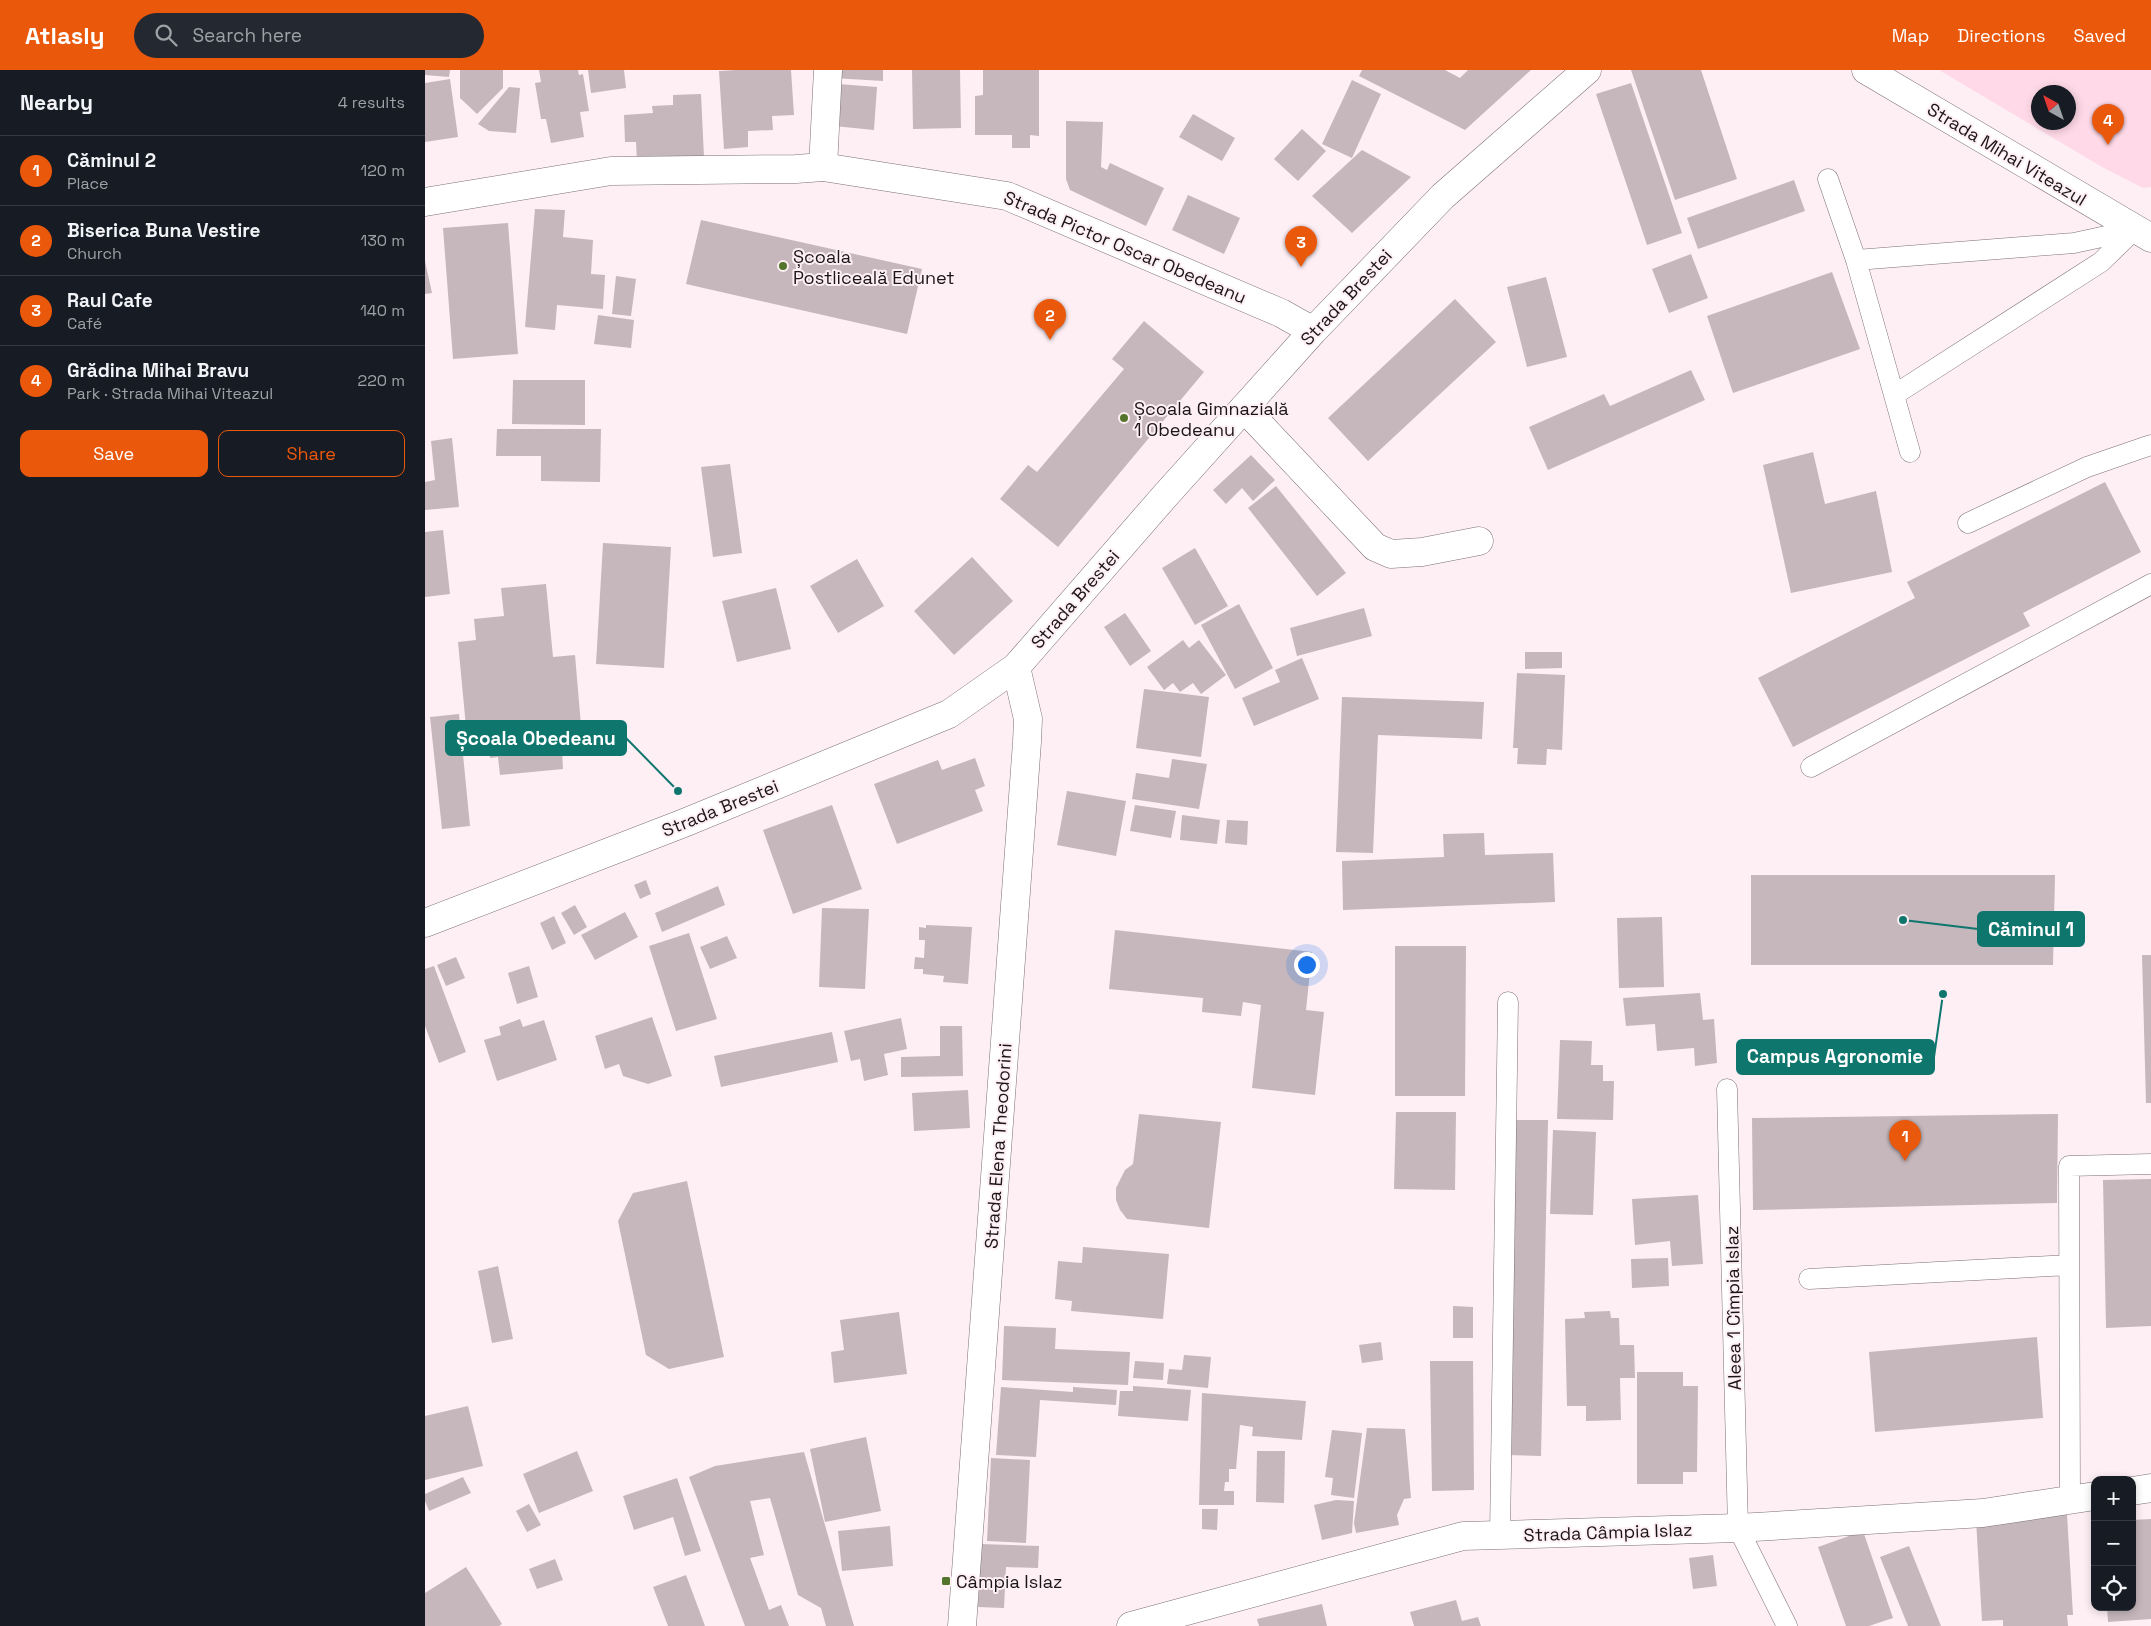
<!DOCTYPE html>
<meta charset="utf-8">
<style>
:root{--surface:#171b24;--page:#242831;--text:#f1f3f6;--muted:#9ea1a6;--line:#363941;--accent:#ea580c}
body{margin:0;font-family:"Space Grotesk",sans-serif;background:var(--page);color:var(--text)}
.controls{position:absolute;right:15px;bottom:15px;display:grid;overflow:hidden;border-radius:10px;box-shadow:0 2px 8px #0003}
.controls button{width:45px;height:45px;display:grid;place-items:center;padding:0;border:0;border-bottom:1px solid var(--line);background:var(--surface);color:var(--text);font:25px sans-serif}
.compass{position:absolute;left:1606px;top:15px;width:45px;height:45px;border-radius:50%;background:var(--surface);box-shadow:0 2px 8px #0003;rotate:320deg}
.you{position:absolute;left:881px;top:894px;width:18px;height:18px;margin:-12px;border:4px solid #fff;border-radius:50%;background:#1a73e8;box-shadow:0 0 0 8px #1a73e833}
.badge{display:grid;place-items:center;width:32px;height:32px;border-radius:50%;background:var(--accent);color:#fff;font-size:16px;font-weight:700}
.pin{position:absolute;translate:-50% -41px;filter:drop-shadow(0 1px 2px #0008)}
.pin::after{content:'';position:absolute;top:26px;width:18px;height:15px;background:inherit;clip-path:polygon(0 0,100% 0,50% 100%)}
.list{margin:0;padding:0;list-style:none}
h2{display:flex;justify-content:space-between;align-items:center;height:65px;margin:0;padding:0 20px;font-size:21px}
h2 small{font-size:16px;font-weight:400;color:var(--muted)}
.list li{display:grid;grid-template-columns:32px 1fr auto;gap:15px;align-items:center;box-sizing:border-box;height:70px;padding:0 20px;border-top:1px solid var(--line)}
.list b{display:block;font-size:19px;white-space:nowrap}
.list p{margin:0;font-size:16px;white-space:nowrap;color:var(--muted)}
.list em{font-size:16px;font-style:normal;color:var(--muted)}
.actions{display:flex;gap:10px;padding:15px 20px}
.actions a{flex:1;padding:11px 0;border:1px solid var(--accent);border-radius:10px;text-align:center;font-size:18px;color:var(--accent)}
.actions .main{background:var(--accent);color:#fff}
.icon{flex:none;width:28px;height:28px;fill:none;stroke:currentColor;stroke-width:2;stroke-linecap:round;stroke-linejoin:round}
.map{position:relative;flex:none;width:1726px;height:1556px;overflow:hidden}
header{display:flex;align-items:center;gap:30px;box-sizing:border-box;height:70px;padding:0 25px;background:var(--accent);color:#fff}
header strong{font-size:24px}
nav{display:flex;gap:28px;margin-inline-start:auto;font-size:18px}
.search{width:350px;height:45px;background:var(--page);display:flex;align-items:center;gap:12px;box-sizing:border-box;padding:0 18px;border-radius:28px;color:var(--muted);font-size:19px}
main{display:flex}
aside{flex:1;background:var(--surface)}
.map>svg:first-child{display:block}
.green{fill:#ffd9e7;fill-rule:evenodd}
.building{fill:#c5b7bc}
.lines{fill:none;stroke-linecap:round;stroke-linejoin:round}
.lane-casing{stroke:#7c7074;stroke-width:21}
.street-casing{stroke:#7c7074;stroke-width:29}
.secondary-casing{stroke:#7c7074;stroke-width:29}
.lane{stroke:#fff;stroke-width:20}
.street{stroke:#fff;stroke-width:28}
.secondary{stroke:#fff;stroke-width:28}
.poi-dot{fill:#53742b;stroke:#feeff5;stroke-width:2}
.labels{text-anchor:middle;dominant-baseline:central;stroke-width:4;stroke-linejoin:round;paint-order:stroke}
.street-label{font-size:18px;fill:#1a1517;stroke:#feeff5}
.poi-label{font-size:18px;fill:#1a1517;stroke:#feeff5;text-anchor:start}
.leader{fill:none;stroke:#0f766e;stroke-width:2}
.callout-dot{fill:#0f766e;stroke:#feeff5;stroke-width:2}
.callout{fill:#0f766e;stroke:#0f766e;stroke-width:2}
.callout-label{font-size:19px;text-anchor:middle;font-weight:bold;fill:#fff}
</style>
<header>
<strong>Atlasly</strong>
<div class="search"><svg class="icon" aria-label="search" viewBox="0 0 24 24"><circle cx="10" cy="10" r="6"/><path d="M15 15l6 6"/></svg>Search here</div>
<nav><a>Map</a><a>Directions</a><a>Saved</a></nav>
</header>
<main>
<aside>
<h2>Nearby<small>4 results</small></h2>
<ul class="list">
<li><span class="badge">1</span><div><b>Căminul 2</b><p>Place</p></div><em>120 m</em></li>
<li><span class="badge">2</span><div><b>Biserica Buna Vestire</b><p>Church</p></div><em>130 m</em></li>
<li><span class="badge">3</span><div><b>Raul Cafe</b><p>Café</p></div><em>140 m</em></li>
<li><span class="badge">4</span><div><b>Grădina Mihai Bravu</b><p>Park · Strada Mihai Viteazul</p></div><em>220 m</em></li>
</ul>
<div class="actions"><a class="main">Save</a><a>Share</a></div>
</aside>
<div class="map">
<svg width="1726" height="1556" viewBox="0 0 1726 1556">
<rect width="100%" height="100%" fill="#feeff5"/>
<path class="green" d="M 1514,0 L 1726,0 L 1726,117 L 1718,118 L 1677,97 ZM 1614,22 L 1644,22 L 1644,52 L 1614,52 Z"/>
<path class="building" d="M 0,0 L 25,0 L 24,7 L 0,5 Z
M 35,0 L 78,0 L 78,18 L 52,44 L 35,28 Z
M 114,0 L 153,0 L 154,5 L 158,4 L 164,41 L 155,42 L 159,67 L 126,73 L 121,49 L 116,49 L 110,13 L 116,12 Z
M 163,0 L 199,0 L 201,18 L 166,23 Z
M 311,0 L 366,0 L 369,45 L 347,46 L 348,60 L 323,61 L 323,77 L 299,79 L 294,1 Z
M 409,0 L 458,0 L 458,11 L 408,8 Z
M 487,0 L 535,0 L 536,58 L 488,59 Z
M 558,0 L 614,0 L 614,66 L 605,65 L 605,78 L 587,78 L 587,65 L 550,65 L 550,26 L 558,25 Z
M 937,0 L 1020,0 L 1035,8 L 1043,0 L 1106,0 L 1040,60 L 934,6 Z
M 1206,0 L 1276,0 L 1312,109 L 1250,130 Z
M 25,9 L 33,67 L 0,72 L 0,13 Z
M 927,10 L 956,24 L 927,88 L 897,74 Z
M 1206,13 L 1257,163 L 1222,175 L 1171,24 Z
M 413,14 L 452,17 L 449,60 L 409,56 Z
M 84,17 L 95,18 L 91,63 L 64,61 L 53,54 Z
M 276,24 L 279,87 L 212,91 L 211,72 L 200,72 L 199,45 L 228,43 L 227,36 L 248,35 L 248,25 Z
M 768,44 L 810,68 L 797,91 L 754,67 Z
M 641,51 L 678,52 L 676,97 L 682,100 L 685,93 L 739,118 L 721,156 L 645,120 L 641,109 Z
M 877,59 L 901,81 L 873,111 L 849,89 Z
M 937,80 L 986,107 L 927,163 L 887,126 Z
M 1369,110 L 1380,141 L 1273,179 L 1262,148 Z
M 763,125 L 815,148 L 799,184 L 747,160 Z
M 110,139 L 140,140 L 138,167 L 168,170 L 166,204 L 180,205 L 178,239 L 132,235 L 130,260 L 100,257 Z
M 276,150 L 497,199 L 482,264 L 261,214 Z
M 83,153 L 93,284 L 28,289 L 18,158 Z
M 1266,184 L 1283,228 L 1244,243 L 1227,199 Z
M 0,191 L 7,223 L 0,224 Z
M 1407,202 L 1435,279 L 1308,323 L 1282,246 Z
M 191,206 L 211,209 L 206,246 L 187,244 Z
M 1121,207 L 1142,287 L 1102,297 L 1082,217 Z
M 1030,229 L 1071,272 L 943,391 L 903,348 Z
M 173,245 L 209,250 L 206,278 L 169,274 Z
M 719,251 L 779,302 L 633,477 L 575,429 L 603,395 L 612,402 L 699,299 L 687,289 Z
M 1266,300 L 1280,330 L 1123,400 L 1104,357 L 1179,324 L 1185,336 Z
M 88,310 L 160,310 L 160,355 L 87,354 Z
M 72,359 L 176,359 L 175,412 L 116,411 L 116,386 L 71,386 Z
M 27,368 L 34,437 L 0,440 L 0,412 L 10,410 L 6,371 Z
M 1388,382 L 1400,434 L 1451,421 L 1467,502 L 1366,523 L 1338,395 Z
M 826,385 L 850,410 L 828,431 L 817,418 L 801,434 L 788,420 Z
M 305,394 L 317,483 L 288,487 L 276,397 Z
M 1680,412 L 1716,482 L 1598,543 L 1605,556 L 1368,677 L 1333,608 L 1490,528 L 1482,512 Z
M 851,416 L 921,503 L 892,526 L 823,438 Z
M 18,460 L 25,524 L 0,527 L 0,462 Z
M 178,473 L 246,477 L 239,598 L 171,594 Z
M 770,478 L 803,536 L 770,555 L 737,498 Z
M 547,487 L 588,531 L 529,585 L 489,541 Z
M 432,489 L 459,536 L 413,563 L 385,516 Z
M 121,514 L 128,587 L 150,585 L 158,679 L 137,681 L 138,699 L 75,705 L 73,687 L 65,688 L 62,655 L 41,657 L 33,572 L 51,570 L 49,549 L 79,546 L 76,518 Z
M 351,518 L 366,579 L 312,592 L 297,531 Z
M 814,534 L 848,598 L 810,619 L 776,555 Z
M 939,538 L 947,566 L 872,586 L 865,558 Z
M 700,543 L 726,581 L 705,596 L 679,557 Z
M 758,570 L 764,578 L 774,570 L 801,605 L 776,624 L 768,613 L 755,622 L 748,613 L 739,620 L 722,597 Z
M 1100,582 L 1137,582 L 1137,598 L 1100,599 Z
M 877,588 L 894,629 L 829,656 L 817,628 L 855,612 L 850,600 Z
M 1092,603 L 1140,605 L 1137,680 L 1122,679 L 1121,695 L 1092,694 L 1093,678 L 1088,678 Z
M 719,619 L 784,627 L 776,687 L 711,678 Z
M 917,627 L 1059,632 L 1057,669 L 953,665 L 948,783 L 911,782 Z
M 34,644 L 45,756 L 17,759 L 5,647 Z
M 550,688 L 560,716 L 550,720 L 558,741 L 472,774 L 449,714 L 513,690 L 517,700 Z
M 747,689 L 782,694 L 774,739 L 707,729 L 711,703 L 744,708 Z
M 642,721 L 701,731 L 691,786 L 632,775 Z
M 407,735 L 437,819 L 368,844 L 338,760 Z
M 710,735 L 751,741 L 746,768 L 705,761 Z
M 757,745 L 795,750 L 792,774 L 755,770 Z
M 802,750 L 823,751 L 822,775 L 800,773 Z
M 1059,763 L 1060,785 L 1128,783 L 1130,832 L 918,840 L 917,791 L 1019,787 L 1018,764 Z
M 1326,805 L 1630,805 L 1628,895 L 1326,895 Z
M 221,810 L 226,824 L 215,829 L 209,815 Z
M 293,816 L 300,835 L 237,862 L 230,843 Z
M 150,835 L 162,857 L 149,865 L 136,843 Z
M 397,838 L 444,839 L 440,919 L 394,917 Z
M 200,842 L 213,867 L 170,890 L 156,865 Z
M 129,846 L 141,873 L 127,880 L 115,853 Z
M 1237,847 L 1239,917 L 1194,918 L 1192,848 Z
M 501,855 L 547,857 L 543,914 L 518,912 L 519,906 L 498,904 L 498,899 L 489,899 L 490,887 L 499,888 L 500,870 L 494,870 L 494,857 L 501,858 Z
M 690,860 L 887,882 L 881,940 L 899,942 L 890,1025 L 827,1018 L 836,935 L 818,932 L 816,946 L 777,942 L 778,928 L 684,919 Z
M 264,863 L 292,949 L 251,961 L 224,876 Z
M 302,866 L 312,888 L 285,899 L 275,877 Z
M 970,876 L 1041,876 L 1040,1026 L 970,1026 Z
M 1717,885 L 1726,885 L 1726,1033 L 1721,1033 Z
M 31,887 L 40,908 L 21,916 L 12,895 Z
M 9,896 L 41,982 L 14,993 L 0,956 L 0,899 Z
M 104,896 L 113,927 L 92,934 L 83,903 Z
M 1275,923 L 1278,950 L 1289,949 L 1292,993 L 1270,996 L 1269,978 L 1232,981 L 1230,954 L 1201,956 L 1198,928 Z
M 227,947 L 247,1006 L 223,1014 L 198,1006 L 194,994 L 180,999 L 170,966 Z
M 476,948 L 482,979 L 459,984 L 463,1005 L 439,1011 L 435,989 L 426,991 L 419,961 Z
M 95,949 L 98,957 L 119,950 L 132,990 L 72,1011 L 59,970 L 76,965 L 74,957 Z
M 515,956 L 537,956 L 538,1006 L 476,1007 L 476,987 L 515,986 Z
M 407,962 L 413,992 L 296,1017 L 289,986 Z
M 1135,970 L 1167,971 L 1166,995 L 1178,995 L 1178,1011 L 1189,1011 L 1188,1050 L 1132,1049 Z
M 543,1020 L 545,1058 L 489,1061 L 487,1023 Z
M 971,1042 L 1031,1042 L 1030,1120 L 969,1119 Z
M 714,1044 L 796,1052 L 784,1158 L 702,1149 L 695,1140 L 691,1130 L 691,1118 L 700,1100 L 708,1094 Z
M 1633,1044 L 1632,1133 L 1328,1140 L 1327,1048 Z
M 1089,1050 L 1123,1050 L 1116,1386 L 1082,1385 Z
M 1128,1060 L 1171,1062 L 1168,1145 L 1125,1144 Z
M 1726,1109 L 1726,1256 L 1681,1258 L 1678,1110 Z
M 262,1111 L 299,1287 L 244,1299 L 221,1285 L 193,1151 L 208,1123 Z
M 1273,1125 L 1278,1194 L 1247,1196 L 1245,1171 L 1210,1175 L 1207,1129 Z
M 658,1177 L 744,1184 L 738,1249 L 646,1241 L 647,1231 L 630,1229 L 633,1191 L 657,1193 Z
M 1243,1188 L 1244,1216 L 1207,1218 L 1206,1189 Z
M 73,1196 L 88,1269 L 67,1273 L 53,1201 Z
M 1028,1236 L 1048,1237 L 1048,1268 L 1028,1268 Z
M 1185,1241 L 1186,1248 L 1194,1248 L 1195,1275 L 1209,1275 L 1210,1308 L 1195,1308 L 1196,1350 L 1161,1351 L 1161,1336 L 1142,1336 L 1140,1249 L 1160,1248 L 1159,1242 Z
M 474,1242 L 482,1304 L 409,1313 L 406,1282 L 419,1280 L 415,1250 Z
M 579,1256 L 631,1258 L 630,1279 L 705,1282 L 703,1315 L 577,1310 Z
M 1612,1267 L 1618,1348 L 1450,1362 L 1444,1282 Z
M 956,1272 L 958,1290 L 937,1293 L 934,1275 Z
M 759,1285 L 786,1287 L 783,1318 L 742,1314 L 744,1299 L 757,1300 Z
M 710,1291 L 739,1293 L 738,1310 L 708,1308 Z
M 1005,1291 L 1048,1291 L 1049,1420 L 1007,1421 Z
M 1212,1302 L 1258,1302 L 1258,1316 L 1273,1316 L 1272,1402 L 1258,1402 L 1258,1414 L 1212,1414 Z
M 708,1316 L 766,1320 L 763,1351 L 693,1346 L 695,1321 L 708,1321 Z
M 576,1317 L 648,1322 L 648,1317 L 692,1320 L 691,1335 L 615,1330 L 611,1387 L 571,1385 Z
M 777,1323 L 881,1331 L 877,1370 L 827,1366 L 828,1357 L 815,1355 L 811,1399 L 804,1399 L 804,1412 L 800,1412 L 799,1421 L 809,1421 L 809,1435 L 774,1435 Z
M 43,1336 L 58,1396 L 0,1410 L 0,1346 Z
M 942,1358 L 980,1359 L 986,1428 L 979,1429 L 972,1445 L 974,1455 L 931,1463 L 929,1453 Z
M 907,1360 L 937,1363 L 929,1428 L 906,1425 L 908,1408 L 900,1407 Z
M 441,1367 L 456,1441 L 400,1452 L 385,1379 Z
M 152,1381 L 168,1421 L 114,1443 L 98,1404 Z
M 832,1381 L 860,1381 L 859,1433 L 831,1432 Z
M 379,1382 L 429,1556 L 401,1556 L 396,1538 L 373,1525 L 345,1428 L 325,1431 L 339,1485 L 325,1488 L 344,1540 L 356,1535 L 364,1556 L 320,1556 L 264,1407 L 290,1396 Z
M 566,1388 L 605,1390 L 601,1473 L 562,1471 Z
M 38,1407 L 46,1423 L 4,1441 L 0,1431 L 0,1424 Z
M 252,1408 L 276,1481 L 260,1486 L 248,1447 L 209,1460 L 198,1426 Z
M 911,1430 L 929,1431 L 927,1463 L 897,1470 L 889,1435 Z
M 104,1434 L 116,1455 L 102,1462 L 91,1441 Z
M 777,1439 L 793,1439 L 792,1460 L 777,1459 Z
M 1642,1444 L 1648,1545 L 1642,1545 L 1643,1556 L 1578,1556 L 1578,1550 L 1557,1551 L 1551,1450 Z
M 1726,1449 L 1726,1549 L 1683,1552 L 1682,1537 L 1707,1537 L 1707,1450 Z
M 465,1456 L 468,1496 L 417,1501 L 413,1461 Z
M 1438,1461 L 1468,1548 L 1444,1556 L 1421,1556 L 1393,1477 Z
M 556,1474 L 614,1476 L 613,1498 L 581,1497 L 579,1538 L 553,1537 Z
M 1484,1476 L 1516,1556 L 1483,1556 L 1455,1487 Z
M 1288,1485 L 1292,1516 L 1268,1519 L 1264,1488 Z
M 130,1489 L 138,1510 L 112,1519 L 104,1499 Z
M 41,1497 L 77,1554 L 74,1556 L 0,1556 L 0,1523 Z
M 261,1505 L 280,1556 L 243,1556 L 228,1517 Z
M 1031,1530 L 1037,1551 L 1053,1547 L 1056,1556 L 989,1556 L 985,1542 Z
M 897,1534 L 902,1556 L 834,1556 L 832,1549 Z"/>
<g class="lines">
<defs>
<path id="lane" d="M 1403,109 L 1431,190 L 1485,382
M 1431,190 L 1649,173 L 1709,160
M 1469,325 L 1676,192 L 1709,160
M 1543,453 L 1662,397 L 1726,375
M 1386,697 L 1726,514
M 1302,1019 L 1313,1458 L 1362,1556
M 1384,1209 L 1644,1195
M 1645,1430 L 1644,1096 L 1726,1094
M 1075,1465 L 1083,932"/>
<path id="street" d="M 398,97 L 403,0
M 819,338 L 950,477 L 966,484 L 997,482 L 1054,471"/>
<path id="secondary" d="M 1441,0 L 1726,168
M 0,132 L 186,101 L 371,99 L 398,97 L 582,126 L 856,243 L 888,261
M 0,853 L 259,753 L 524,644 L 591,597 L 739,427 L 888,261 L 1018,126 L 1162,0
M 1707,1421 L 1726,1418
M 537,1556 L 602,672 L 603,649 L 591,597
M 706,1556 L 1038,1466 L 1313,1458 L 1558,1443 L 1670,1426"/>
</defs>
<use href="#lane" class="lane-casing"/>
<use href="#street" class="street-casing"/>
<use href="#secondary" class="secondary-casing"/>
<use href="#lane" class="lane"/>
<use href="#street" class="street"/>
<use href="#secondary" class="secondary"/>
</g>
<g class="poi-dot">
<circle cx="358" cy="196" r="5"/>
<circle cx="699" cy="348" r="5"/>
<rect x="516" y="1506" width="10" height="10" rx="2.5"/>
</g>
<g class="labels">
<g class="street-label">
<text transform="translate(1582 84) rotate(31)">Strada Mihai Viteazul</text>
<text transform="translate(700 177) rotate(23)">Strada Pictor Oscar Obedeanu</text>
<text transform="translate(921 227) rotate(-47)">Strada Brestei</text>
<text transform="translate(650 529) rotate(-49)">Strada Brestei</text>
<text transform="translate(295 738) rotate(-22)">Strada Brestei</text>
<text transform="translate(573 1076) rotate(-86)">Strada Elena Theodorini</text>
<text transform="translate(1308 1238) rotate(-91)">Aleea 1 Cîmpia Islaz</text>
<text transform="translate(1183 1462) rotate(-2)">Strada Câmpia Islaz</text>
</g>
<g class="poi-label">
<text x="368" y="186">Școala<tspan x="368" dy="21">Postliceală Edunet</tspan></text>
<text x="709" y="338">Școala Gimnazială<tspan x="709" dy="21">1 Obedeanu</tspan></text>
<text x="531" y="1511">Câmpia Islaz</text>
</g>
</g>
<path class="leader" d="M253 721L201 668M1478 850L1553 859M1518 924L1509 987"/>
<g class="callout-dot">
<circle cx="253" cy="721" r="5"/>
<circle cx="1478" cy="850" r="5"/>
<circle cx="1518" cy="924" r="5"/>
</g>
<g class="callout">
<rect x="21" y="651" width="180" height="34" rx="5"/>
<rect x="1553" y="842" width="106" height="34" rx="5"/>
<rect x="1312" y="970" width="197" height="34" rx="5"/>
</g>
<g class="callout-label">
<text x="111" y="675">Școala Obedeanu</text>
<text x="1606" y="866">Căminul 1</text>
<text x="1410" y="993">Campus Agronomie</text>
</g>
</svg>
<div class="controls">
<button>+</button>
<button>−</button>
<button><svg class="icon" aria-label="locate" viewBox="0 0 24 24"><circle cx="12" cy="12" r="6"/><path d="M12 2v4M12 18v4M2 12h4M18 12h4"/></svg></button>
</div>
<svg class="compass" viewBox="-18 -18 36 36"><path d="M0-13l5 13h-10z" fill="#e53935"/><path d="M0 13l5-13h-10z" fill="#9ea1a6"/></svg>
<div class="you"></div>
<div class="pin badge" style="left:1480px;top:1091px">1</div>
<div class="pin badge" style="left:625px;top:270px">2</div>
<div class="pin badge" style="left:876px;top:197px">3</div>
<div class="pin badge" style="left:1683px;top:75px">4</div>
</div>
</main>
